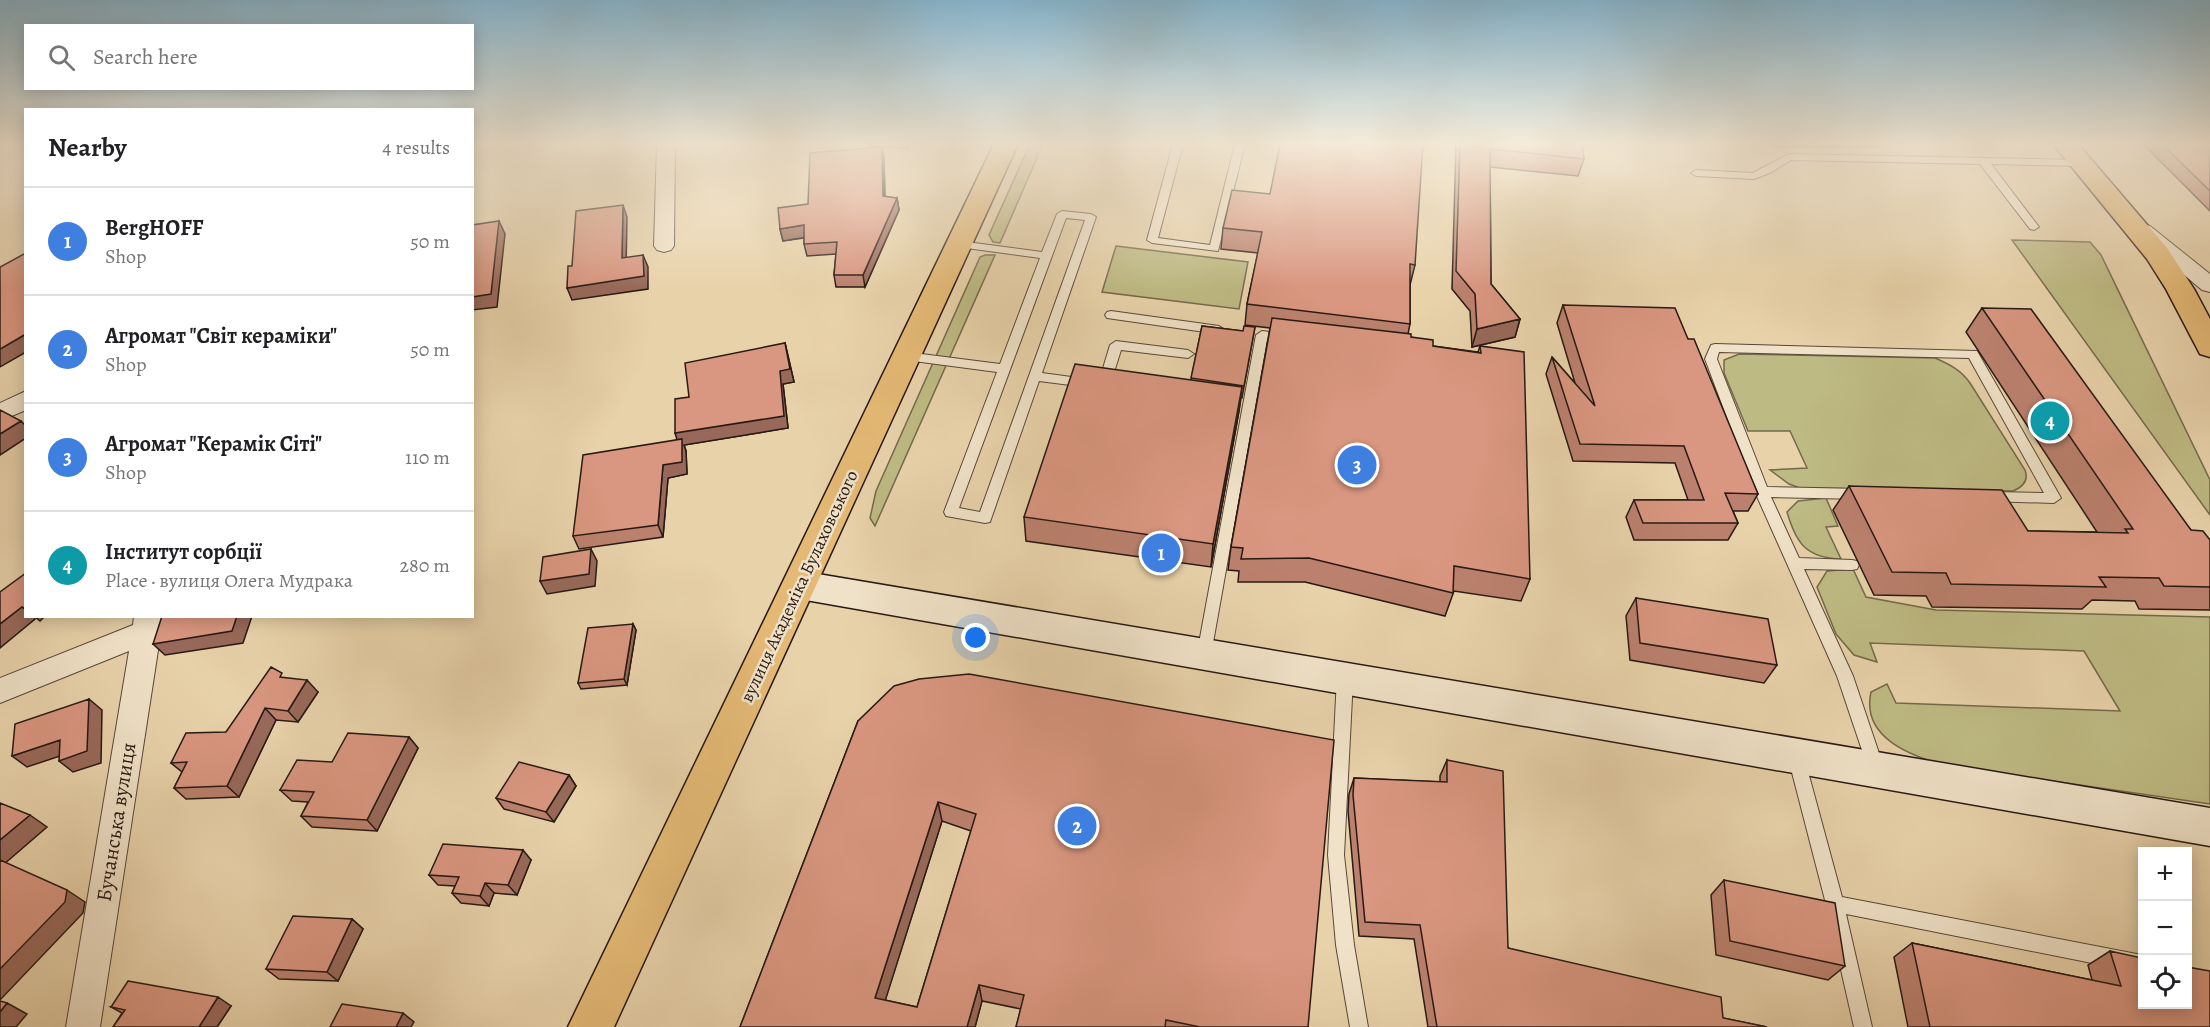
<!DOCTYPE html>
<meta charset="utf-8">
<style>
:root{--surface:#fff;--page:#f6f6f6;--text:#202124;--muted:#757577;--line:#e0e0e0;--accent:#8f2418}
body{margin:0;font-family:Alegreya,serif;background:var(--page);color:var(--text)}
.controls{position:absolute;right:18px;bottom:18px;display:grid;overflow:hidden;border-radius:0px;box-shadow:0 3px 15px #0003}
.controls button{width:54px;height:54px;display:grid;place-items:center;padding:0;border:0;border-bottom:2px solid var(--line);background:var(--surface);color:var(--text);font:30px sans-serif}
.you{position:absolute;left:976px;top:638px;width:21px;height:21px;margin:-15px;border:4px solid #fff;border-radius:50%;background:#1a73e8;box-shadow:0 0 0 9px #1a73e833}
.badge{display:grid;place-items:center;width:39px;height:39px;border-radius:50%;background:var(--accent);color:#fff;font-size:20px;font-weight:700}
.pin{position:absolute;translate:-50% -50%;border:3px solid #fff;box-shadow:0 2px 6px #0006}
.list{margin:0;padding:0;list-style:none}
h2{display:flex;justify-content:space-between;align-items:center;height:78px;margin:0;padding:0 24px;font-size:26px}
h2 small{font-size:20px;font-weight:400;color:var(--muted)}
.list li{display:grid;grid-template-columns:39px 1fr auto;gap:18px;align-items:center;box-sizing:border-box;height:108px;padding:0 24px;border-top:2px solid var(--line)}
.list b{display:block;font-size:22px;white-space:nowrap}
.list p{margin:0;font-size:20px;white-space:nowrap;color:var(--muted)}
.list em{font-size:20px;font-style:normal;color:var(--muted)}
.icon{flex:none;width:33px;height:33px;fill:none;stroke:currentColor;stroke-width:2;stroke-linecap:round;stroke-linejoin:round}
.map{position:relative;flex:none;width:2210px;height:1027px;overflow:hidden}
.search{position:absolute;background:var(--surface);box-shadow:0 3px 15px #0003;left:24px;top:24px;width:450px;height:66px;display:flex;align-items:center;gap:15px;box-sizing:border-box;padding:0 21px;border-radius:0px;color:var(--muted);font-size:22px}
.panel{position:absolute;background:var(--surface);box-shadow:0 3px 15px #0003;left:24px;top:108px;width:450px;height:510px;border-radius:0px}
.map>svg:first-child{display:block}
.green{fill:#beba83;stroke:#736a4b;stroke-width:1.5}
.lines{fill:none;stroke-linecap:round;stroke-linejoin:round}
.lane-casing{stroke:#584739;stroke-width:2}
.street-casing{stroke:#584739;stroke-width:2}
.secondary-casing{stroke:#281913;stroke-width:3}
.primary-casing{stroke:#281913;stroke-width:3}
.lane{fill:#f0e2c8;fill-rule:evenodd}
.street{fill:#f0e2c8;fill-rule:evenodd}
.secondary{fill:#f0e2c8;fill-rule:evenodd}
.primary{fill:#e4b975;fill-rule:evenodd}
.wall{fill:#bb816e;stroke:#281913;stroke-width:1.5;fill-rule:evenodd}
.shaded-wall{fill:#98695a;stroke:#281913;stroke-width:1.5}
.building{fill:#d99680;stroke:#281913;stroke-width:1.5;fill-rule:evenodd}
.labels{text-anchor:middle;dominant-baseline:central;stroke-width:5;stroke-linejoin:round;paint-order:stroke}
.street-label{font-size:18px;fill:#281913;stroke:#f0e2c8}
.near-street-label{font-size:21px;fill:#281913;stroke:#f0e2c8}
</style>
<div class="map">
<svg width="2210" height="1027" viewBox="0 0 2210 1027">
<rect width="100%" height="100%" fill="#e8d2aa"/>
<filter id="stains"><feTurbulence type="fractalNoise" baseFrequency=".00333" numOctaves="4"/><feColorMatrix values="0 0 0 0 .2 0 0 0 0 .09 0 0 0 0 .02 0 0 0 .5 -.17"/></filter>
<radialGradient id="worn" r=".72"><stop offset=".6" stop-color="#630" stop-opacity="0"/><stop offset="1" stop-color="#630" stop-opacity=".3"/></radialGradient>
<path class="green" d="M 1030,144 L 1043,144 L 1000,243 L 993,242 L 989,235 Z
M 2012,240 L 2090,242 L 2101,255 L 2210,480 L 2210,515 Z
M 1116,246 L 1248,262 L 1239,309 L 1102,292 Z
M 985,255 L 995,255 L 875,526 L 870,518 L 876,491 L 980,257 Z
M 1739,354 L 1935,358 C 1949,364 1961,370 1970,383 L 2025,470 C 2029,481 2023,487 2013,491 L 1800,488 L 1789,484 L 1770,470 L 1807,468 L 1790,431 L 1748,431 L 1724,373 L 1724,360 Z
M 1826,498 L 1838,526 L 1826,527 L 1841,559 C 1806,558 1796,543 1787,512 L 1798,501 Z
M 1853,569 L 1866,597 L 1936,610 L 2210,617 L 2210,804 L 1943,765 C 1909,755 1861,737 1871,692 L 1887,684 L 1896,703 L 2120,711 L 2084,651 L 1870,643 L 1877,662 L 1854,655 L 1836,634 L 1817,587 L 1827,571 Z"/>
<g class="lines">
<defs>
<path id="lane" d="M 1173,144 L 1183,144 L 1158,238 L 1210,245 L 1235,144 L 1245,144 L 1218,251 L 1152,243 L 1147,240 Z
M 1789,154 L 2082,160 L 2087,163 L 2082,166 L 1991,164 L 2039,227 L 2034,230 L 2030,229 L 1980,164 L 1791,160 L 1770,173 L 1754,179 L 1696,176 L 1691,173 L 1696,170 L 1753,173 Z
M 1062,211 L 1091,214 L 1096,217 L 1042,373 L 1086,379 L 1092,383 L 1086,387 L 1039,381 L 990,522 L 985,523 L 946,516 L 944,512 L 997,372 L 906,360 L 900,356 L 906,352 L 1000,364 L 1040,258 L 959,247 L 954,244 L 959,241 L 1042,252 L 1057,214 ZM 1066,218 L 1085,220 L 980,512 L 959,508 Z
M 1111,311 L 1219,326 L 1225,330 L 1219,334 L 1107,318 L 1105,315 L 1107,312 Z
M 1262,331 L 1287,334 L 1293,338 L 1287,342 L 1267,340 L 1211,654 L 1209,658 L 1204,660 L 1199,658 L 1197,654 L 1256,335 Z
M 1116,341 L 1188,350 L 1194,354 L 1188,358 L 1121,350 L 1110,385 L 1104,389 L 1100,388 L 1098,385 L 1110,345 Z
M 1715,344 L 1977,351 L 2061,498 L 2054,503 L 1984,501 L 1982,497 L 1984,493 L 1989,492 L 2044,493 L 1969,358 L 1719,352 L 1717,359 L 1767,487 L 1862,489 L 1869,494 L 1862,499 L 1771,497 L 1799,558 L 1852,560 L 1857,561 L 1859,565 L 1857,569 L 1852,570 L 1804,569 L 1853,676 L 1884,768 L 1882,773 L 1876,775 L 1870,773 L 1868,768 L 1837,676 L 1755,492 L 1705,359 L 1711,345 Z
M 1345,672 L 1350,674 L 1353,678 L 1344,855 L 1354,945 L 1368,1027 L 1350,1027 L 1336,945 L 1328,855 L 1337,678 L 1340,674 Z
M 1796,750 L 1802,752 L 1804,757 L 1842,897 L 2142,955 L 2142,973 L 1846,914 L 1872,1027 L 1854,1027 L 1826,904 L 1788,757 L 1790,752 Z"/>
<path id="street" d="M 657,144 L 675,144 L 674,246 L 671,250 L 664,252 L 657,250 L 654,246 Z
M 2143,224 L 2150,226 L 2210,274 L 2210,292 L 2202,290 L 2136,234 L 2133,230 L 2136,226 Z
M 26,391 L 26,410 L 0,421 L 0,403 Z
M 134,616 L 162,616 L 161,631 L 100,1027 L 66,1027 L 129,651 L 0,703 L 0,678 L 133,625 Z"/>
<path id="secondary" d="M 800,571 L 2210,808 L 2210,846 L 800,599 L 788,595 L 783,585 L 788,575 Z"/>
<path id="primary" d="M 994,144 L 1018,144 L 614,1027 L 568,1027 Z
M 2053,144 L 2078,144 L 2167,248 L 2194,289 L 2210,319 L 2210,357 L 2200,354 L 2166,289 L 2147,259 Z"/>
</defs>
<use href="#lane" class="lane-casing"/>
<use href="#street" class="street-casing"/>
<use href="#secondary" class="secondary-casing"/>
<use href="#primary" class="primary-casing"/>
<use href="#lane" class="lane"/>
<use href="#street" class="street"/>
<use href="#secondary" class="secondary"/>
<use href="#primary" class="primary"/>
</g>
<path class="wall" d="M 870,144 L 909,144 L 908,148 L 882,147 L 884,159 L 885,197 L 897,198 L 899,210 L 865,287 L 836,287 L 834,275 L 836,254 L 807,256 L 804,244 L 804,238 L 783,241 L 780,229 L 808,204 L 880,147 L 871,147 Z
M 1456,144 L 1582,144 L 1584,159 L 1578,176 L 1490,167 L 1491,284 L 1520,319 L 1515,337 L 1472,347 L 1470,311 L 1452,289 Z
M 1772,144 L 1882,144 L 1880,147 L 1774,147 Z
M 2143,144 L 2210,144 L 2210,211 Z
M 1270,194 L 1415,265 L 1410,285 L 1410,324 L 1408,334 L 1411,337 L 1433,346 L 1478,352 L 1480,346 L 1530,579 L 1521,601 L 1454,591 L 1445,616 L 1305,582 L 1238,582 L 1239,571 L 1228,570 L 1231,547 L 1270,328 L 1245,325 L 1247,304 L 1258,253 L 1221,249 L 1223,228 Z
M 1563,305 L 1688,339 L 1758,494 L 1748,511 L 1733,511 L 1738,523 L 1728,540 L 1634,540 L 1626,517 L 1634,500 L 1688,500 L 1675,463 L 1573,461 L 1546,374 L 1552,357 L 1575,383 L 1557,323 Z
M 1982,308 L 2191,530 L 2210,540 L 2210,610 L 2139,609 L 2135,601 L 2092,600 L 2082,609 L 1932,607 L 1926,596 L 1874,595 L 1833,510 L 1849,486 L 2028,531 L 2097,532 L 1966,332 Z
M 1202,326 L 1243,331 L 1255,327 L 1242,398 L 1241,398 L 1239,411 L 1211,567 L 1026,541 L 1024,517 L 1191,380 Z
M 785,343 L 794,382 L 783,384 L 788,428 L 684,445 L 686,451 L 687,474 L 668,478 L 663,537 L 579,549 L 573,536 L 677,439 L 689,397 Z
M 1636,598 L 1777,665 L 1764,683 L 1630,660 L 1626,616 Z
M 633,624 L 636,630 L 627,685 L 581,689 L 578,683 Z
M 286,678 L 318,692 L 298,722 L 276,720 L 239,797 L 186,799 L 174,788 L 182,772 L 171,763 L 226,732 Z
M 858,721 L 1308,1027 L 1016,1027 L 1021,1009 L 982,1001 L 975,1027 L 740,1027 ZM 942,821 L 971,831 L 917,1007 L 885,1000 Z
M 409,737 L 418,748 L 377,831 L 312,827 L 301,816 L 308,802 L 292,801 L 280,790 L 332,762 Z
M 1447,760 L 1508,948 L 1723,1018 L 1767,1027 L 1428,1027 L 1414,939 L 1359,936 L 1348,811 L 1349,794 L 1354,778 L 1440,782 L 1440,776 Z
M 569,775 L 576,786 L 554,822 L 504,809 L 496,798 Z
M 531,860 L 517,895 L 494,893 L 489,906 L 461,903 L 452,893 L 455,886 L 438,885 L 429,875 Z
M 1724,880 L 1845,966 L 1828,980 L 1716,955 L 1711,895 Z
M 352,919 L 363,929 L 338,981 L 279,979 L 266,969 Z
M 1912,943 L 2092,980 L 2088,965 L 2110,951 L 2210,1027 L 1908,1027 L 1894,957 Z
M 231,1006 L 217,1027 L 113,1027 L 122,1013 L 111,1007 Z"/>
<path class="shaded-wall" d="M 882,147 L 884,159 L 885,208 L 883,196 Z
M 897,198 L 899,210 L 865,287 L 863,275 Z
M 623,205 L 627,217 L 626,271 L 622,258 Z
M 499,221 L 505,234 L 497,307 L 472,310 L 472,297 Z
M 804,225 L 807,237 L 783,241 L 780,229 Z
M 643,255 L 648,267 L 648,289 L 572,300 L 567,288 Z
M 1520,319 L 1515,337 L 1472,347 L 1477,329 Z
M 26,334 L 26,352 L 0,367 L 0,349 Z
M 785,343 L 794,382 L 783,384 L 788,428 L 684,445 L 686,451 L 687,474 L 668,478 L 663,537 L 658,525 L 663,465 L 679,446 L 675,433 L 780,371 Z
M 1242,387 L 1239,411 L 1211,567 L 1213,544 Z
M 21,421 L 26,426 L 26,438 L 0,455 L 0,434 Z
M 591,549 L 597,561 L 595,586 L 547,594 L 540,581 Z
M 22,607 L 26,610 L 26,616 L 33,616 L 35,619 L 0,648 L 0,624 Z
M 34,616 L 45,616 L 40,621 Z
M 237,616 L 252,616 L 243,643 L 165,655 L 153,644 Z
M 633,624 L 636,630 L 627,685 L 624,679 Z
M 307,680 L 318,692 L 298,722 L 288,711 Z
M 89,699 L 102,710 L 101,763 L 73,772 L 59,761 Z
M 265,708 L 276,720 L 239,797 L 227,786 Z
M 409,737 L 418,748 L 377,831 L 367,820 Z
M 60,740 L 75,751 L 27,767 L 12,756 Z
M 569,775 L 576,786 L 554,822 L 546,812 Z
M 938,802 L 942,821 L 881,1014 L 875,998 Z
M 30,815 L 47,827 L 3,865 L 0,862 L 0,840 Z
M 523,850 L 531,860 L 517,895 L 508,885 Z
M 485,883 L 494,893 L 489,906 L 480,896 Z
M 67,890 L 85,902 L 83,913 L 0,1000 L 0,969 Z
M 352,919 L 363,929 L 338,981 L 327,972 Z
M 979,985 L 982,1001 L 975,1027 L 967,1027 Z
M 218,997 L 231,1006 L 217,1027 L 199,1027 Z
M 7,1003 L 27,1014 L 16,1027 L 0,1027 L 0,1012 Z
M 403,1013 L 414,1022 L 411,1027 L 396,1027 Z"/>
<path class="building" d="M 1280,144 L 1293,144 L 1311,146 L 1311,144 L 1423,144 L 1415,265 L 1410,264 L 1410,324 L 1247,304 L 1262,232 L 1223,228 L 1232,190 L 1270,194 Z
M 1460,144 L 1582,144 L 1584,159 L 1490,149 L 1491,284 L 1520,319 L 1477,329 L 1475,294 L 1456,271 Z
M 2162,144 L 2210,144 L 2210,191 Z
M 882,147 L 883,196 L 897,198 L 863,275 L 834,275 L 837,242 L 804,244 L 804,225 L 780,229 L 778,208 L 808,204 L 810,153 Z
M 623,205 L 622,258 L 643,255 L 644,276 L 567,288 L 568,266 L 572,266 L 576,211 Z
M 499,221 L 491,294 L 472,297 L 472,225 Z
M 24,254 L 26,255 L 26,334 L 0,349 L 0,267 Z
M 1563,305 L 1675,308 L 1688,339 L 1694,339 L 1758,494 L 1725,493 L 1738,523 L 1643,523 L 1634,500 L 1704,500 L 1684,446 L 1580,444 L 1552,357 L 1595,406 Z
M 1982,308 L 2031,309 L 2191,530 L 2203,531 L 2210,540 L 2210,587 L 2164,586 L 2159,578 L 2099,577 L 2106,587 L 1951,584 L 1946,573 L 1892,572 L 1849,486 L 2002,490 L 2028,531 L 2128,533 L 2125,529 L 2133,529 Z
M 1272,318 L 1411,334 L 1411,337 L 1433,340 L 1433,346 L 1481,353 L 1480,346 L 1524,352 L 1530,579 L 1454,566 L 1453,593 L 1309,558 L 1241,559 L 1243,548 L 1231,547 Z
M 1202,326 L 1243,331 L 1244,326 L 1255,327 L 1244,386 L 1191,378 Z
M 785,343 L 790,369 L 780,371 L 784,416 L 675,433 L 675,399 L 689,397 L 685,363 Z
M 1075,364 L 1242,387 L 1213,544 L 1024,517 Z
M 0,410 L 21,421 L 0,434 Z
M 682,439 L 682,462 L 663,465 L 658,525 L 573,536 L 583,455 Z
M 591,549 L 589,574 L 540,581 L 543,557 Z
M 26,573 L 26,609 L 22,607 L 0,624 L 0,592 Z
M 1636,598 L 1768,619 L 1777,665 L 1640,643 Z
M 162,616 L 237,616 L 232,631 L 153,644 Z
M 633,624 L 624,679 L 578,683 L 588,628 Z
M 271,667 L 282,673 L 280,677 L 307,680 L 288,711 L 265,708 L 227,786 L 174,788 L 187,762 L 171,763 L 186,733 L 226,732 Z
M 969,674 L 1334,740 L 1308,1027 L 1200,1027 L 1166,1020 L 1165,1027 L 1016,1027 L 1024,995 L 979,985 L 967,1027 L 740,1027 L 858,721 L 894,686 L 919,679 ZM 938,802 L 976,814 L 917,1007 L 875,998 Z
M 89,699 L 87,751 L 59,761 L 60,740 L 12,756 L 15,724 Z
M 348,733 L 409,737 L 367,820 L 301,816 L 314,792 L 280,790 L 297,760 L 332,762 Z
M 1447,760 L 1503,771 L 1508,948 L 1721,997 L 1723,1018 L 1767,1027 L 1437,1027 L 1420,925 L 1365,922 L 1353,795 L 1354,778 L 1447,782 Z
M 519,762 L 569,775 L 546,812 L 496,798 Z
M 0,803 L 30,815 L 0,840 Z
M 443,844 L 523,850 L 508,885 L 485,883 L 480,896 L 452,893 L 459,877 L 429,875 Z
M 0,860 L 67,890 L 65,902 L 0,969 Z
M 1724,880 L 1835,903 L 1845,966 L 1730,941 Z
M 293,916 L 352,919 L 327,972 L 266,969 Z
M 1912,943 L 2121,986 L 2110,951 L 2142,958 L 2142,1005 L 2187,1005 L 2187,967 L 2210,971 L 2210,1027 L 1930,1027 Z
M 128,981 L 218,997 L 199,1027 L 113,1027 L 125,1010 L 111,1007 Z
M 0,1001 L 7,1003 L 0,1012 Z
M 342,1004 L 403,1013 L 396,1027 L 330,1027 Z"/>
<linearGradient id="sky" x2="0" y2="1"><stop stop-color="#87b6cf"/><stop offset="0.5" stop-color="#f5ebd9"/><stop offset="1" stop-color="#f5ebd9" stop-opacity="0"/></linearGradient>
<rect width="2210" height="288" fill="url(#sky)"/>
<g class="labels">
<g class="street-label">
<text transform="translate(799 586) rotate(-65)">вулиця Академіка Булаховського</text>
</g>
<g class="near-street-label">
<text transform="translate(116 822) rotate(-81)">Бучанська вулиця</text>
</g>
</g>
<rect width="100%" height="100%" filter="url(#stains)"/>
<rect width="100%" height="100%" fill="url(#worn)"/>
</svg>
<div class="controls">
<button>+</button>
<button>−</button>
<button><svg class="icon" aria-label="locate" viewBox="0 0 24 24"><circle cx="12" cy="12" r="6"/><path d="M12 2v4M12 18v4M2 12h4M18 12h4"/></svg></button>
</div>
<div class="you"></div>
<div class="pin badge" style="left:1161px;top:553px;background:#3f7fe0">1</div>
<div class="pin badge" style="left:1077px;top:826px;background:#3f7fe0">2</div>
<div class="pin badge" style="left:1357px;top:465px;background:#3f7fe0">3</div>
<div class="pin badge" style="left:2050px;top:421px;background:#0f9aa8">4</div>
<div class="search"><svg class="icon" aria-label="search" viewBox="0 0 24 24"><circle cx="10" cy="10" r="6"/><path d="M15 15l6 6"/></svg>Search here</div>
<section class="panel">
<h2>Nearby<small>4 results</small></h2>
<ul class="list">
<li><span class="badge" style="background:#3f7fe0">1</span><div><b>BergHOFF</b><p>Shop</p></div><em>50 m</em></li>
<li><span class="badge" style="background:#3f7fe0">2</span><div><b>Агромат &quot;Світ кераміки&quot;</b><p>Shop</p></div><em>50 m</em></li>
<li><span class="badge" style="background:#3f7fe0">3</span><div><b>Агромат &quot;Керамік Сіті&quot;</b><p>Shop</p></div><em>110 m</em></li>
<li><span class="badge" style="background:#0f9aa8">4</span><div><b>Інститут сорбції</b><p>Place · вулиця Олега Мудрака</p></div><em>280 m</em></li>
</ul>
</section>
</div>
